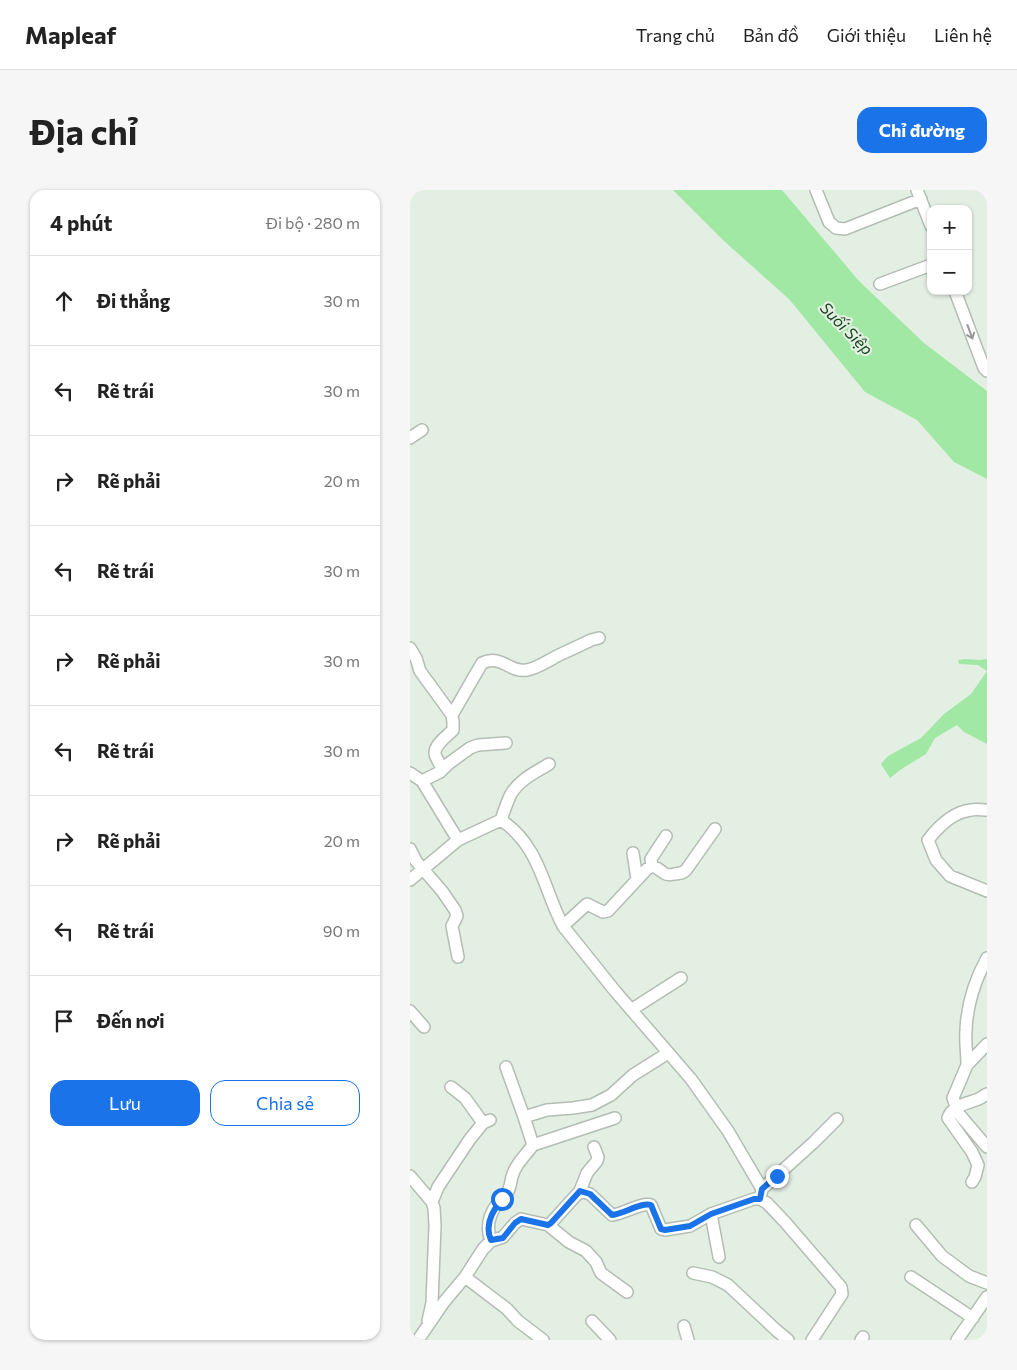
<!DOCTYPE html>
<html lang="vi">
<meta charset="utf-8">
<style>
:root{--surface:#fff;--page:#f6f6f6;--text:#222;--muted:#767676;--line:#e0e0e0;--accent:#1a73e8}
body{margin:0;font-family:Commissioner,sans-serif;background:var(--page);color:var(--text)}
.controls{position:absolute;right:15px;top:15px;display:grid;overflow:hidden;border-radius:10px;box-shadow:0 1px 4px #0004}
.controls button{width:45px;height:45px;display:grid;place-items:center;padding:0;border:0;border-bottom:1px solid var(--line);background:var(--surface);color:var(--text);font:25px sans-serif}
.stop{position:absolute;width:15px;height:15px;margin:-11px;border:4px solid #1a73e8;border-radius:50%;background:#fff}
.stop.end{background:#1a73e8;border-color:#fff;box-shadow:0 1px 5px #0008}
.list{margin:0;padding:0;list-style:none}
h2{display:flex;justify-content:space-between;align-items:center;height:65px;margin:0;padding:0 20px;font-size:21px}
h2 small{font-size:16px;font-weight:400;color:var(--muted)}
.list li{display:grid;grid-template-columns:32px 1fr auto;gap:15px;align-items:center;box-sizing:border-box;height:90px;padding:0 20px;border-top:1px solid var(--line)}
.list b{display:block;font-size:19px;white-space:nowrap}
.list em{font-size:16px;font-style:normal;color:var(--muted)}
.actions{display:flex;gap:10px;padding:15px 20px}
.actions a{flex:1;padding:11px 0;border:1px solid var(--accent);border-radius:15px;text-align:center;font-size:18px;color:var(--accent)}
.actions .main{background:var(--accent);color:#fff}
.icon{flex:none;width:28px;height:28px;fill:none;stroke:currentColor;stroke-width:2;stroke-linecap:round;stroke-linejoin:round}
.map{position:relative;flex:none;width:577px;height:1150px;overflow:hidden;border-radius:15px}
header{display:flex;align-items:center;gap:30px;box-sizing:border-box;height:70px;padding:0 25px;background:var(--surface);border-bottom:1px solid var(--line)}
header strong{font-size:24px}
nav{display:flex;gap:28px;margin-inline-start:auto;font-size:18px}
.intro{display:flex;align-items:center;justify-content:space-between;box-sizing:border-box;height:120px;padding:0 30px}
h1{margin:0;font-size:35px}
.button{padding:12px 22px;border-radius:15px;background:var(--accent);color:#fff;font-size:18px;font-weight:700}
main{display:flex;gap:30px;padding:0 30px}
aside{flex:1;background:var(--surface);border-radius:15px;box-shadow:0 1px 4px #0004}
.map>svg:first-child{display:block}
.water{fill:#a0e8a3}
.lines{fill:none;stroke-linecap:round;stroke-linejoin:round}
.minor-casing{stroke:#b3bdb3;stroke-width:14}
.minor{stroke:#fff;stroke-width:11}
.oneway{stroke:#989998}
.route{stroke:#1a73e8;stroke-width:6}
.labels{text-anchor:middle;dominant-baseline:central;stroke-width:4.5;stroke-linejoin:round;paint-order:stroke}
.water-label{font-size:16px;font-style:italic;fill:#14461b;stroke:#e4efe4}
</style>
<header>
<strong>Mapleaf</strong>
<nav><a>Trang chủ</a><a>Bản đồ</a><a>Giới thiệu</a><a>Liên hệ</a></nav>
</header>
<div class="intro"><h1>Địa chỉ</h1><a class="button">Chỉ đường</a></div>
<main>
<aside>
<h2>4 phút<small>Đi bộ · 280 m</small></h2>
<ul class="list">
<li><svg class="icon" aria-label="ahead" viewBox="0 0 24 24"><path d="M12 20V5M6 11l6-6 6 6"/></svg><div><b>Đi thẳng</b></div><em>30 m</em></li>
<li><svg class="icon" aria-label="left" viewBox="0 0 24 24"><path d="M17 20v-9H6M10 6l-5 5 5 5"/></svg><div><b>Rẽ trái</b></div><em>30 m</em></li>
<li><svg class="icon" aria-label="right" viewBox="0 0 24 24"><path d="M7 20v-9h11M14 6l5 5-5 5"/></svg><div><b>Rẽ phải</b></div><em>20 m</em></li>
<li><svg class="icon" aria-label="left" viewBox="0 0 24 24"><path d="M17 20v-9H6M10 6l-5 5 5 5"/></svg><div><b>Rẽ trái</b></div><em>30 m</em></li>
<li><svg class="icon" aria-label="right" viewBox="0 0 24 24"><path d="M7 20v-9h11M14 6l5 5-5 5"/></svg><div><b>Rẽ phải</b></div><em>30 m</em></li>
<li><svg class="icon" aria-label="left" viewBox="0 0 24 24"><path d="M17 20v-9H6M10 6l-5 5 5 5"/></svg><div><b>Rẽ trái</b></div><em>30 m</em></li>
<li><svg class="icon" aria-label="right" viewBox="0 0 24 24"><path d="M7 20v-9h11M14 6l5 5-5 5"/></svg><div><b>Rẽ phải</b></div><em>20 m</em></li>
<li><svg class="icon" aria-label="left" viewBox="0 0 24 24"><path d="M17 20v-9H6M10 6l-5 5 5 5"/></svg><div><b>Rẽ trái</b></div><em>90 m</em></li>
<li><svg class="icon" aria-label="arrive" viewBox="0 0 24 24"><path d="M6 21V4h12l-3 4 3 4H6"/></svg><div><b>Đến nơi</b></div></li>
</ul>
<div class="actions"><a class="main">Lưu</a><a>Chia sẻ</a></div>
</aside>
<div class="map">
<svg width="577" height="1150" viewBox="0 0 577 1150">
<rect width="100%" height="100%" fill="#e4efe4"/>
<path class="water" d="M 263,0 L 372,0 L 449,91 L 514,153 L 577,201 L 577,289 L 544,272 L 507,230 L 455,202 L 379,109 L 314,51 Z
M 555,469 L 570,470 L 577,469 L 577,554 L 554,542 L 547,535 L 525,548 L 516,564 L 493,578 L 480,588 L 471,574 L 478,566 L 511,548 L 534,524 L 561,504 L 577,481 L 568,475 L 549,474 L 548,470 Z"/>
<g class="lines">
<defs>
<path id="minor" d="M 406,0 L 419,32 L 426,38 L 435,39 L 511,9
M 507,0 L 521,36
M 470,94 L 521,75
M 545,101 L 574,178 L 577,181
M 0,248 L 12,240
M 0,458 L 6,468 L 10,481 L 42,525 L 43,532 L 43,540 C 37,546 24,555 25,564 C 26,568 30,574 32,579
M 42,525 L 72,473 C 92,464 99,483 117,480 C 128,478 139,470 149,465 C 160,460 171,455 181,450 L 189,448
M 0,583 L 12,591 L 48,650
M 12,591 L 30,582 L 38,574 L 60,558 L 68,555 L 96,553
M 577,620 C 572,620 566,619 561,620 C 543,622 528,637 518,650 L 526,670 L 540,686 L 577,701
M 91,630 C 130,656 133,698 153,736 L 205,801 L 281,889 L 318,941 L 352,999
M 0,659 L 6,671 L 32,701 L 45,720 L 47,726 L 42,736 L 48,767
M 223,663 L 227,689
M 242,676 L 241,669 L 256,646
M 0,690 L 48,650 L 91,630 C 94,621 97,612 101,604 C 110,589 126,582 139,574
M 153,736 L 177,714 L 193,722 L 198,721 L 237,679 L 242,676 C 253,679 252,687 265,684 C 270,683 272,684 276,680 L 305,639
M 221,820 L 271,788
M 0,821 L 14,837
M 577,854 L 557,875 L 543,908 L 549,924 L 577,957
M 557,875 C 557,863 555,851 556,840 C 557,815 565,790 577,768
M 41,897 L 55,908 L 73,933
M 114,927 L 137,920 L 163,918 L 182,915 L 201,905 L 223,885 L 258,863
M 123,955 L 205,928
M 0,986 L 22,1012 L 24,1018 L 25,1036 L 22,1113 L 18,1131
M 562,992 L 565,987 L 568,975 L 562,962 L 538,928 C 542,916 555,914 566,910 C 570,909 573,906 577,904
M 170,1001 L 177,983 L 187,971 L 188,967 L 184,957
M 351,1004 L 352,999 L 403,953 L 427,929
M 22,1012 L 28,997 L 60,949 L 73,933 L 80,930
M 301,1024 L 309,1067
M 138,1035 L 159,1052 L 176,1061 L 186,1072 L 191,1083 L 217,1102
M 506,1035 L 532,1066 L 559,1086 L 577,1093
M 81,1051 C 76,1038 79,1025 87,1014 C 91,1009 97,1005 99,999 C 101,994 101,988 103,984 C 106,973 117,964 123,955 L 114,927 L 96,877
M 283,1083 L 302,1087 L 318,1095 L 366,1140 L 378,1150
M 55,1087 L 97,1119 L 108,1131 L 133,1150
M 501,1087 L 563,1128
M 182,1131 L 200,1150
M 274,1136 L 278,1150
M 8,1150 L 34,1112 L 55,1087 L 73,1059 L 81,1051 L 93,1047 L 105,1033 L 111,1029 L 138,1035 L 141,1033 L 170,1001 L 180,1004 L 202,1025 C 214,1024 231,1012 241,1015 L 251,1039 L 255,1040 L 280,1036 L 301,1024 L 344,1009 L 350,1009 L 357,1013 L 375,1032 L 431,1097 L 432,1104 L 402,1150
M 451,1150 L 453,1147
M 547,1150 L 577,1107"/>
</defs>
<use href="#minor" class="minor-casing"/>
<use href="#minor" class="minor"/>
</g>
<defs><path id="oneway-shaft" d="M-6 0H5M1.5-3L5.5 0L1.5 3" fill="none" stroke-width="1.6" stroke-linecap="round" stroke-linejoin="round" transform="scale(1.25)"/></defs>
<use class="oneway" href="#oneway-shaft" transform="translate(560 142) rotate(70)"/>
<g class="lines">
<path class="route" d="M 92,1009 C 82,1021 74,1035 81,1050 L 93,1048 L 105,1033 L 111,1029 L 138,1035 L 141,1033 L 170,1001 L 180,1004 L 202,1025 C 214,1024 231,1012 241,1015 L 251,1039 L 255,1040 L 280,1036 L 301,1024 L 344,1009 L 350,1009 L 352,999 L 367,986"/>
</g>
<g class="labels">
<g class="water-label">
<text transform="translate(437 138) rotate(45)">Suối Siệp</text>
</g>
</g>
</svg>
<div class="controls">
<button>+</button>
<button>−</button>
</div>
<div class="stop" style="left:92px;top:1009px"></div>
<div class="stop end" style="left:367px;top:986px"></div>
</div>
</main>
